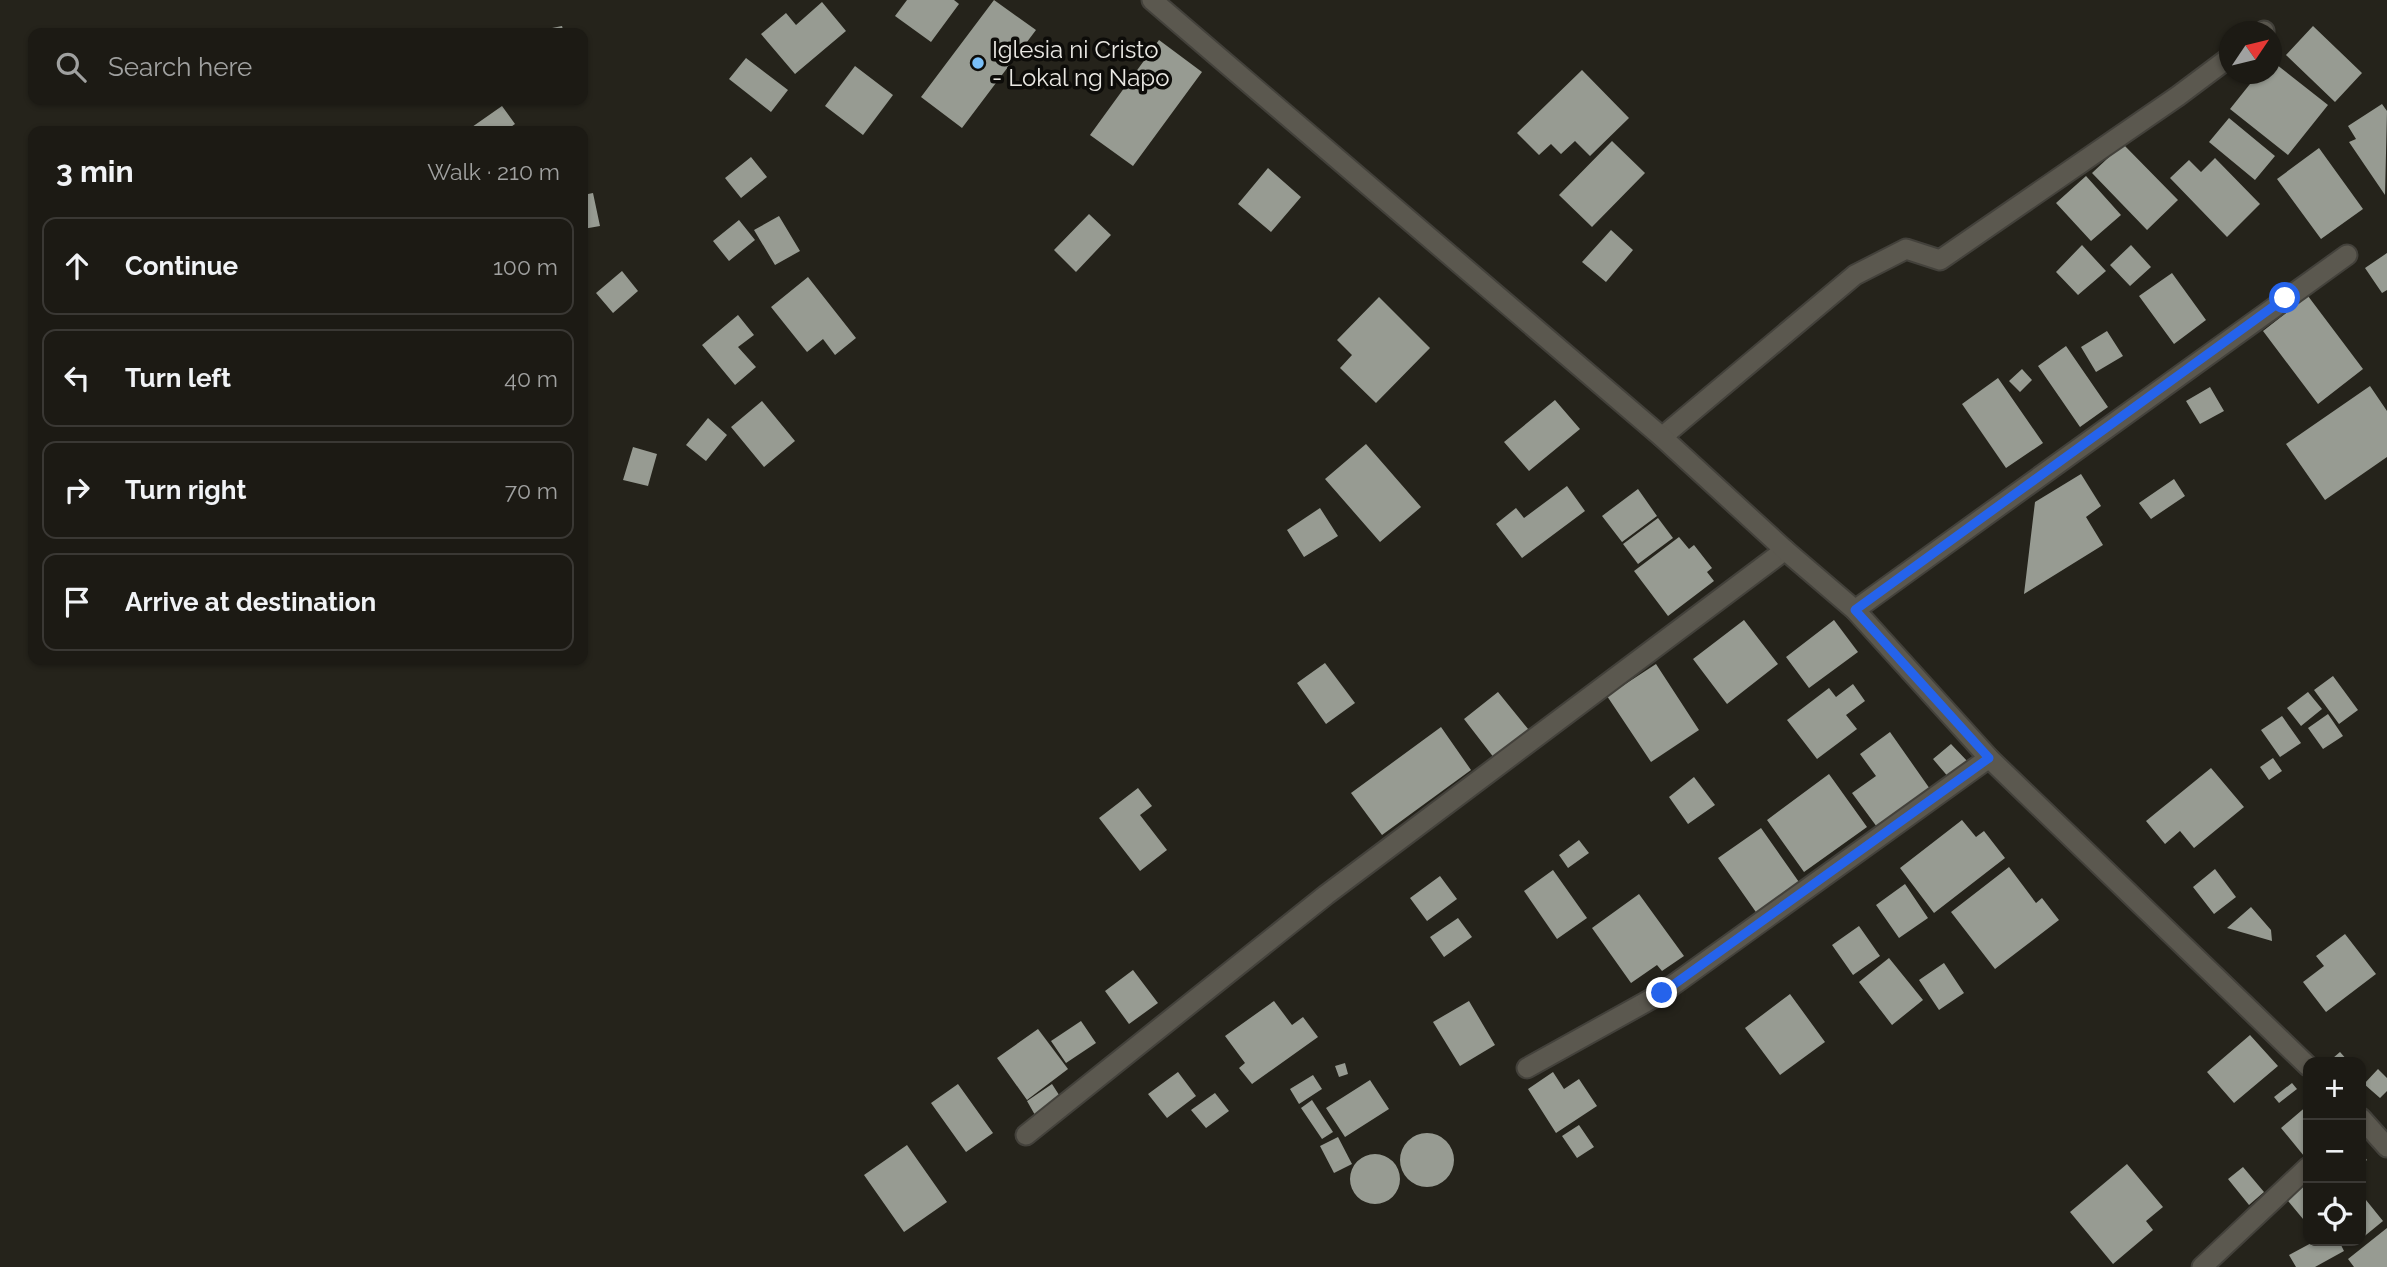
<!DOCTYPE html>
<meta charset="utf-8">
<style>
:root{--surface:#1c1a14;--page:#25231d;--text:#f1f3f6;--muted:#a0a1a0;--line:#3a3834}
body{margin:0;font-family:Raleway,sans-serif;background:var(--page);color:var(--text)}
.controls{position:absolute;right:21px;bottom:21px;display:grid;overflow:hidden;border-radius:14px;box-shadow:0 2px 5px #0004}
.controls button{width:63px;height:63px;display:grid;place-items:center;padding:0;border:0;border-bottom:2px solid var(--line);background:var(--surface);color:var(--text);font:35px sans-serif}
.compass{position:absolute;left:2219px;top:21px;width:63px;height:63px;border-radius:50%;background:var(--surface);box-shadow:0 2px 5px #0004;rotate:55deg}
.stop{position:absolute;width:21px;height:21px;margin:-16px;border:5px solid #2563eb;border-radius:50%;background:#fff}
.stop.end{background:#2563eb;border-color:#fff;box-shadow:0 2px 7px #0008}
.list{margin:0;padding:0;list-style:none}
h2{display:flex;justify-content:space-between;align-items:center;height:91px;margin:0;padding:0 28px;font-size:30px}
h2 small{font-size:23px;font-weight:400;color:var(--muted)}
.list li{display:grid;grid-template-columns:46px 1fr auto;gap:21px;align-items:center;box-sizing:border-box;height:98px;margin:0 14px 14px;padding:0 14px;border:2px solid var(--line);border-radius:14px}
.list b{display:block;font-size:26px;white-space:nowrap}
.list em{font-size:23px;font-style:normal;color:var(--muted)}
.icon{flex:none;width:38px;height:38px;fill:none;stroke:currentColor;stroke-width:2;stroke-linecap:round;stroke-linejoin:round}
.map{position:relative;flex:none;width:2387px;height:1267px;overflow:hidden}
.search{position:absolute;background:var(--surface);box-shadow:0 2px 5px #0004;left:28px;top:28px;width:560px;height:77px;display:flex;align-items:center;gap:18px;box-sizing:border-box;padding:0 24px;border-radius:14px;color:var(--muted);font-size:26px}
.panel{position:absolute;background:var(--surface);box-shadow:0 2px 5px #0004;left:28px;top:126px;width:560px;height:539px;border-radius:14px}
.map>svg:first-child{display:block}
.building{fill:#979b92}
.lines{fill:none;stroke-linecap:round;stroke-linejoin:round}
.minor-casing{stroke:#43413b;stroke-width:23}
.secondary-casing{stroke:#43413b;stroke-width:23}
.minor{stroke:#5b584f;stroke-width:19}
.secondary{stroke:#5b584f;stroke-width:19}
.route{stroke:#2563eb;stroke-width:9}
.poi-dot{fill:#7abff8;stroke:#0d0c09;stroke-width:2.5}
.labels{text-anchor:middle;dominant-baseline:central;stroke-width:7;stroke-linejoin:round;paint-order:stroke}
.poi-label{font-size:24px;fill:#eae8e3;stroke:#0d0c09;text-anchor:start}
</style>
<div class="map">
<svg width="2387" height="1267" viewBox="0 0 2387 1267">
<rect width="100%" height="100%" fill="#25231b"/>
<path class="building" d="M 907,0 L 954,0 L 959,4 L 931,42 L 895,16 Z
M 994,0 L 1036,30 L 962,128 L 921,97 Z
M 822,2 L 846,31 L 795,74 L 761,34 L 786,13 L 796,25 Z
M 562,26 L 564,33 L 538,33 L 537,31 Z
M 2313,26 L 2362,73 L 2335,102 L 2286,55 Z
M 1159,40 L 1202,72 L 1133,166 L 1090,135 Z
M 746,58 L 788,90 L 771,112 L 729,79 Z
M 2272,61 L 2328,105 L 2288,155 L 2230,109 L 2258,74 L 2272,74 Z
M 855,66 L 893,95 L 863,135 L 825,106 Z
M 1582,70 L 1629,118 L 1590,156 L 1575,141 L 1561,154 L 1551,144 L 1539,155 L 1517,133 Z
M 2382,104 L 2387,111 L 2385,195 L 2349,142 L 2356,139 L 2348,126 Z
M 502,106 L 515,124 L 505,131 L 476,131 L 472,127 Z
M 2229,118 L 2275,156 L 2255,180 L 2209,142 Z
M 1612,141 L 1645,173 L 1592,227 L 1559,195 Z
M 2123,144 L 2178,200 L 2147,230 L 2092,173 Z
M 2319,148 L 2363,209 L 2321,239 L 2277,179 Z
M 751,157 L 767,177 L 741,198 L 725,178 Z
M 2215,158 L 2260,204 L 2227,237 L 2170,178 L 2189,160 L 2201,172 Z
M 1268,168 L 1301,197 L 1271,232 L 1238,204 Z
M 2086,176 L 2121,215 L 2091,241 L 2056,203 Z
M 593,193 L 600,226 L 583,229 L 583,195 Z
M 1089,214 L 1111,235 L 1076,272 L 1054,250 Z
M 779,216 L 800,251 L 775,265 L 754,230 Z
M 739,220 L 755,240 L 729,261 L 713,241 Z
M 1611,230 L 1633,250 L 1606,282 L 1582,262 Z
M 2082,245 L 2106,271 L 2078,295 L 2056,272 Z
M 2131,245 L 2151,267 L 2130,286 L 2110,265 Z
M 2387,253 L 2387,290 L 2382,293 L 2365,268 Z
M 622,271 L 638,291 L 613,313 L 596,293 Z
M 2172,273 L 2206,320 L 2174,344 L 2139,296 Z
M 808,277 L 856,338 L 835,355 L 823,339 L 807,352 L 771,307 Z
M 2308,296 L 2363,369 L 2318,404 L 2263,331 Z
M 1379,297 L 1430,348 L 1376,403 L 1340,368 L 1352,355 L 1337,340 Z
M 738,315 L 754,335 L 738,347 L 756,367 L 735,385 L 702,345 Z
M 2107,331 L 2123,356 L 2096,372 L 2081,347 Z
M 2066,346 L 2108,407 L 2080,427 L 2038,366 Z
M 2022,369 L 2032,380 L 2020,392 L 2009,381 Z
M 1998,378 L 2043,443 L 2006,468 L 1962,404 Z
M 2370,386 L 2387,411 L 2387,457 L 2325,500 L 2286,444 Z
M 2210,387 L 2224,411 L 2200,424 L 2186,401 Z
M 1555,400 L 1580,429 L 1529,471 L 1504,442 Z
M 762,401 L 795,441 L 764,467 L 731,427 Z
M 708,418 L 727,435 L 706,461 L 686,445 Z
M 1366,444 L 1421,507 L 1380,542 L 1325,479 Z
M 633,447 L 657,454 L 648,486 L 623,480 Z
M 2081,474 L 2101,506 L 2086,517 L 2103,545 L 2024,594 L 2035,502 Z
M 2174,479 L 2185,496 L 2151,519 L 2139,503 Z
M 1567,486 L 1585,511 L 1522,558 L 1496,524 L 1516,508 L 1524,518 Z
M 1638,489 L 1657,516 L 1622,542 L 1602,516 Z
M 1320,508 L 1338,536 L 1304,557 L 1287,530 Z
M 1658,518 L 1673,538 L 1638,564 L 1623,544 Z
M 1679,537 L 1689,549 L 1694,545 L 1712,568 L 1707,572 L 1714,581 L 1668,616 L 1634,571 Z
M 1744,620 L 1778,664 L 1727,704 L 1693,659 Z
M 1834,620 L 1858,652 L 1809,688 L 1786,657 Z
M 1325,663 L 1355,703 L 1326,724 L 1297,683 Z
M 1656,664 L 1699,730 L 1651,762 L 1607,696 Z
M 2333,676 L 2358,710 L 2339,724 L 2314,690 Z
M 1853,684 L 1865,701 L 1846,715 L 1857,729 L 1817,759 L 1787,720 L 1829,688 L 1836,697 Z
M 1498,692 L 1533,735 L 1498,763 L 1464,719 Z
M 2308,692 L 2322,709 L 2301,726 L 2287,708 Z
M 2328,714 L 2343,736 L 2323,749 L 2308,728 Z
M 2282,716 L 2301,743 L 2280,757 L 2261,730 Z
M 1441,727 L 1471,770 L 1382,835 L 1351,793 Z
M 1890,732 L 1930,789 L 1877,827 L 1852,793 L 1876,776 L 1860,754 Z
M 1951,744 L 1969,763 L 1950,779 L 1933,759 Z
M 2273,758 L 2282,771 L 2269,780 L 2260,767 Z
M 2211,768 L 2244,807 L 2194,848 L 2180,831 L 2165,844 L 2146,821 Z
M 1829,774 L 1867,827 L 1804,872 L 1767,820 Z
M 1694,777 L 1715,805 L 1688,824 L 1669,797 Z
M 1138,788 L 1152,806 L 1140,815 L 1167,850 L 1140,871 L 1099,818 Z
M 1962,820 L 1976,837 L 1984,831 L 2005,858 L 1934,913 L 1900,868 Z
M 1761,828 L 1801,885 L 1758,915 L 1718,858 Z
M 1579,840 L 1589,853 L 1568,868 L 1559,855 Z
M 2009,867 L 2036,903 L 2042,898 L 2059,920 L 1995,969 L 1951,912 Z
M 2215,869 L 2236,897 L 2214,914 L 2193,887 Z
M 1553,870 L 1587,918 L 1557,939 L 1524,891 Z
M 1440,876 L 1457,899 L 1427,921 L 1410,898 Z
M 1905,884 L 1928,918 L 1899,938 L 1876,905 Z
M 1639,894 L 1684,956 L 1662,971 L 1657,965 L 1631,983 L 1592,928 Z
M 2251,907 L 2271,930 L 2272,941 L 2227,928 Z
M 1458,918 L 1472,937 L 1444,957 L 1430,937 Z
M 1859,926 L 1880,956 L 1853,975 L 1832,945 Z
M 2345,934 L 2376,974 L 2326,1012 L 2303,982 L 2324,966 L 2316,956 Z
M 1889,958 L 1923,1000 L 1892,1025 L 1859,982 Z
M 1944,963 L 1964,993 L 1939,1010 L 1919,980 Z
M 1133,970 L 1158,1003 L 1129,1024 L 1105,991 Z
M 1790,994 L 1825,1042 L 1780,1075 L 1745,1028 Z
M 1274,1001 L 1292,1025 L 1303,1017 L 1318,1037 L 1252,1084 L 1239,1068 L 1245,1063 L 1225,1036 Z
M 1469,1001 L 1495,1045 L 1460,1066 L 1433,1022 Z
M 1081,1021 L 1096,1043 L 1066,1063 L 1051,1041 Z
M 1038,1029 L 1068,1069 L 1027,1100 L 997,1058 Z
M 2250,1035 L 2278,1066 L 2234,1103 L 2207,1072 Z
M 2340,1052 L 2349,1062 L 2336,1062 L 2333,1058 Z
M 1345,1063 L 1348,1074 L 1339,1077 L 1335,1066 Z
M 2378,1069 L 2387,1078 L 2387,1091 L 2380,1098 L 2364,1084 Z
M 1178,1072 L 1196,1096 L 1167,1118 L 1148,1094 Z
M 1553,1072 L 1564,1089 L 1579,1079 L 1597,1106 L 1556,1133 L 1528,1089 Z
M 1313,1075 L 1322,1089 L 1299,1104 L 1290,1089 Z
M 1370,1080 L 1389,1109 L 1345,1137 L 1326,1108 Z
M 2292,1083 L 2297,1089 L 2279,1103 L 2274,1097 Z
M 958,1084 L 993,1133 L 966,1152 L 931,1103 Z
M 1052,1084 L 1061,1098 L 1035,1115 L 1027,1101 Z
M 1215,1093 L 1229,1111 L 1206,1128 L 1191,1110 Z
M 1312,1100 L 1333,1132 L 1322,1139 L 1301,1108 Z
M 2308,1105 L 2308,1152 L 2304,1156 L 2281,1128 Z
M 1579,1125 L 1594,1147 L 1577,1158 L 1562,1136 Z
M1400 1160a27 27 0 1 1 54 0a27 27 0 1 1-54 0Z
M 1338,1137 L 1352,1164 L 1334,1173 L 1320,1146 Z
M 907,1145 L 947,1202 L 904,1232 L 864,1175 Z
M 2361,1152 L 2367,1160 L 2361,1165 Z
M1350 1179a25 25 0 1 1 50 0a25 25 0 1 1-50 0Z
M 2127,1164 L 2163,1207 L 2146,1221 L 2153,1230 L 2113,1264 L 2070,1212 Z
M 2243,1167 L 2264,1192 L 2249,1205 L 2228,1179 Z
M 2308,1176 L 2308,1225 L 2284,1196 Z
M 2366,1200 L 2383,1221 L 2361,1239 L 2361,1204 Z
M 2387,1228 L 2387,1267 L 2354,1267 L 2348,1259 Z
M 2315,1241 L 2339,1241 L 2344,1251 L 2315,1267 L 2296,1267 L 2289,1255 Z"/>
<g class="lines">
<defs>
<path id="minor" d="M 2264,32 L 2264,31
M 1662,437 L 1855,275 L 1906,249 L 1940,260 L 2178,96 L 2230,57
M 1855,610 L 2347,255
M 1527,1068 L 1662,993 L 1989,758
M 1026,1135 L 1326,895 L 1785,550
M 2202,1267 L 2308,1167"/>
<path id="secondary" d="M 1152,0 L 1662,437 L 1785,550 L 1855,610 L 1989,758 L 2308,1066
M 2361,1118 L 2387,1147"/>
</defs>
<use href="#minor" class="minor-casing"/>
<use href="#secondary" class="secondary-casing"/>
<use href="#minor" class="minor"/>
<use href="#secondary" class="secondary"/>
</g>
<g class="lines">
<path class="route" d="M 1662,993 L 1989,758 L 1855,610 L 2285,298"/>
</g>
<circle class="poi-dot" cx="978" cy="63" r="7"/>
<g class="labels">
<g class="poi-label">
<text x="992" y="49">Iglesia ni Cristo<tspan x="992" dy="28">- Lokal ng Napo</tspan></text>
</g>
</g>
</svg>
<div class="controls">
<button>+</button>
<button>−</button>
<button><svg class="icon" aria-label="locate" viewBox="0 0 24 24"><circle cx="12" cy="12" r="6"/><path d="M12 2v4M12 18v4M2 12h4M18 12h4"/></svg></button>
</div>
<svg class="compass" viewBox="-18 -18 36 36"><path d="M0-13l5 13h-10z" fill="#e53935"/><path d="M0 13l5-13h-10z" fill="#a0a1a0"/></svg>
<div class="stop" style="left:2285px;top:298px"></div>
<div class="stop end" style="left:1662px;top:993px"></div>
<div class="search"><svg class="icon" aria-label="search" viewBox="0 0 24 24"><circle cx="10" cy="10" r="6"/><path d="M15 15l6 6"/></svg>Search here</div>
<section class="panel">
<h2>3 min<small>Walk · 210 m</small></h2>
<ul class="list">
<li><svg class="icon" aria-label="ahead" viewBox="0 0 24 24"><path d="M12 20V5M6 11l6-6 6 6"/></svg><div><b>Continue</b></div><em>100 m</em></li>
<li><svg class="icon" aria-label="left" viewBox="0 0 24 24"><path d="M17 20v-9H6M10 6l-5 5 5 5"/></svg><div><b>Turn left</b></div><em>40 m</em></li>
<li><svg class="icon" aria-label="right" viewBox="0 0 24 24"><path d="M7 20v-9h11M14 6l5 5-5 5"/></svg><div><b>Turn right</b></div><em>70 m</em></li>
<li><svg class="icon" aria-label="arrive" viewBox="0 0 24 24"><path d="M6 21V4h12l-3 4 3 4H6"/></svg><div><b>Arrive at destination</b></div></li>
</ul>
</section>
</div>
